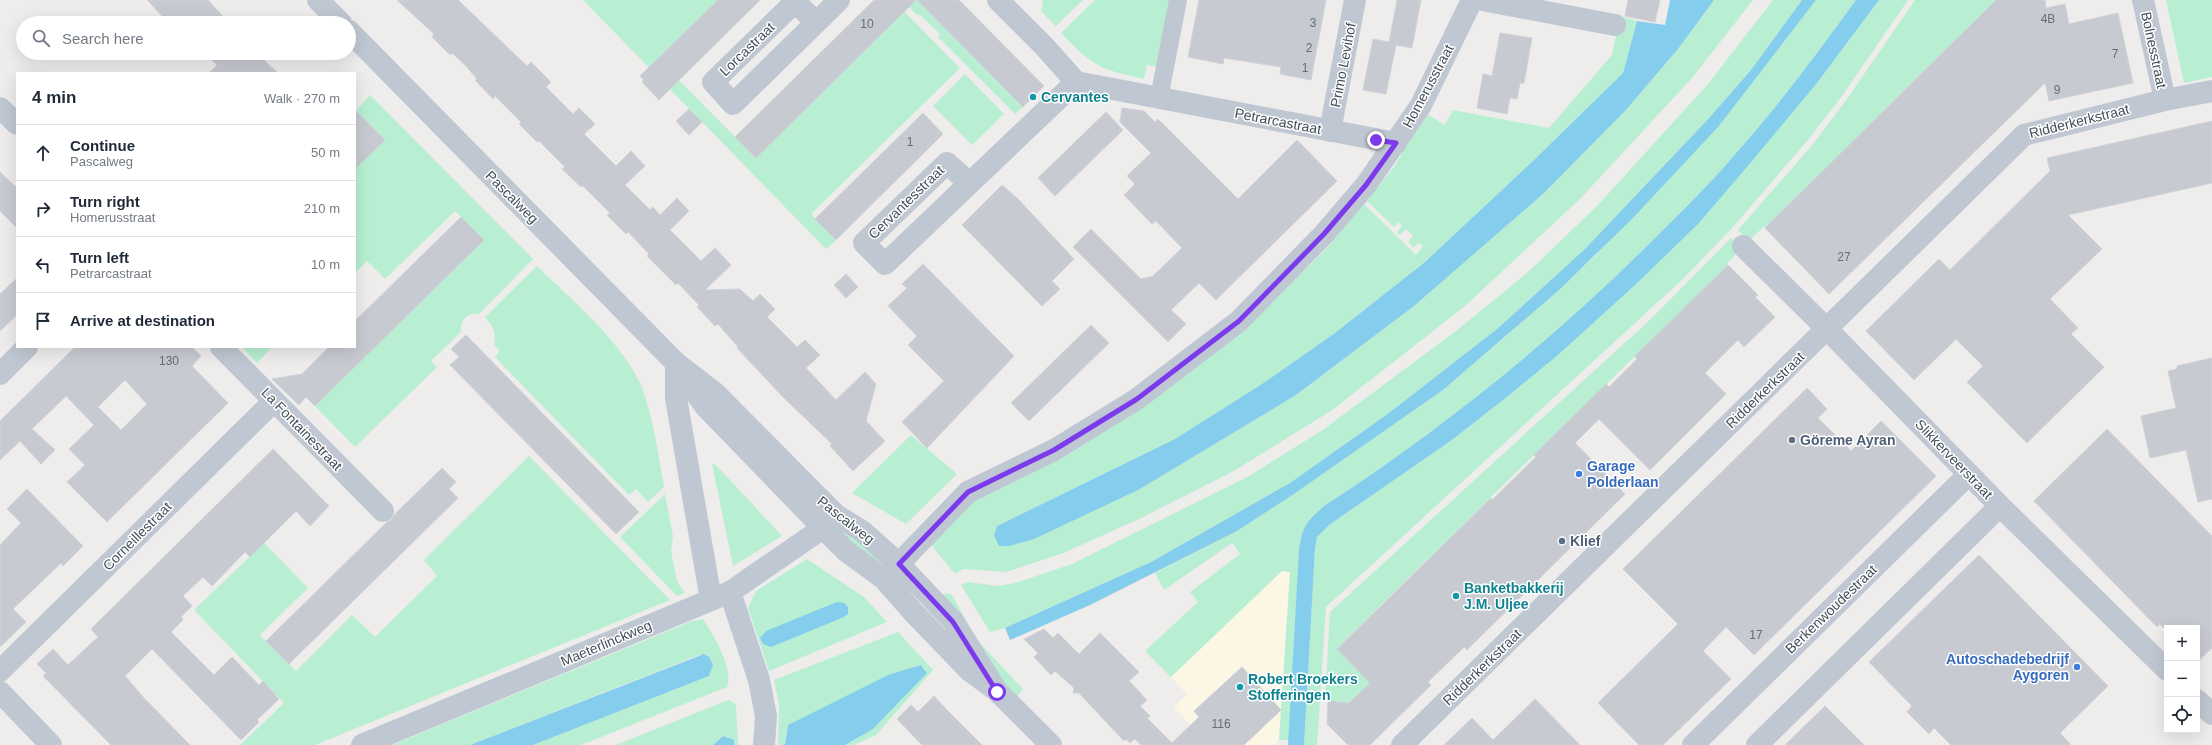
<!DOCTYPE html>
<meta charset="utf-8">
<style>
:root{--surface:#fff;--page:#f6f6f7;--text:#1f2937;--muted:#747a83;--line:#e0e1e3}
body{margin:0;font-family:Helvetica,sans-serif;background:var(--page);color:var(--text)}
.controls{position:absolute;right:12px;bottom:12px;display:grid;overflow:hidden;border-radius:0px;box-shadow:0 4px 16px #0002}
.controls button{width:36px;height:36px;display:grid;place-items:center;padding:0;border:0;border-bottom:1px solid var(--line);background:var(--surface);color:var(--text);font:20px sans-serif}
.stop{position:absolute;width:12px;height:12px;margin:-9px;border:3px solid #7c3aed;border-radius:50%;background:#fff}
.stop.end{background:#7c3aed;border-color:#fff;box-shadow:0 1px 4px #0008}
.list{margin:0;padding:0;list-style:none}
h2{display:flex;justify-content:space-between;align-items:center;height:52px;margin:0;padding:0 16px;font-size:17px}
h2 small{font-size:13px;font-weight:400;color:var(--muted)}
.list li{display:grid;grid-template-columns:26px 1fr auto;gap:12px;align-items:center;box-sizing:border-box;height:56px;padding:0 16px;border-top:1px solid var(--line)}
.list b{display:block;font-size:15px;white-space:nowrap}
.list p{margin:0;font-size:13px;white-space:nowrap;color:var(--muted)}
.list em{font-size:13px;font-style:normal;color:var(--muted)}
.icon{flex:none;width:22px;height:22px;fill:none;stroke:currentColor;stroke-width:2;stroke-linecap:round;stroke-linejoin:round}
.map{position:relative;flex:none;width:2212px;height:745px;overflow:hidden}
.search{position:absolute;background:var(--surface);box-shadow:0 4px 16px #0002;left:16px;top:16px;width:340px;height:44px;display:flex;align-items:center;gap:10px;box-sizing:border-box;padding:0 14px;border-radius:22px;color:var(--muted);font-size:15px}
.panel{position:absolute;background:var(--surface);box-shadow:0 4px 16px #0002;left:16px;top:72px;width:340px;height:276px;border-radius:0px}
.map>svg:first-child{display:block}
.commercial{fill:#fcf7e4}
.green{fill:#b8efd2}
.water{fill:#85cdec}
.building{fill:#c8cad2;stroke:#d0d2d8;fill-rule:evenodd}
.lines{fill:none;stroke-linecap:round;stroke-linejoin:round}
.pedestrian{stroke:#bfc7d2;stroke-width:18}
.minor{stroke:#bfc7d2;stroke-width:22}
.tertiary{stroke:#bfc7d2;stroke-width:22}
.route{stroke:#7c3aed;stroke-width:5}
.culture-dot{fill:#0f9aa8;stroke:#fff;stroke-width:1.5}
.service-dot{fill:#5c6f8a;stroke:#fff;stroke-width:1.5}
.shop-dot{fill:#3f7fe0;stroke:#fff;stroke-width:1.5}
.labels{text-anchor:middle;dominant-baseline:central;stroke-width:3;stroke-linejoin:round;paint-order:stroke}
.number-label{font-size:12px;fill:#656d78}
.street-label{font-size:14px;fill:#444e5a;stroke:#fff}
.culture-label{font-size:14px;font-weight:bold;fill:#0d838f;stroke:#fff;text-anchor:start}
.service-label{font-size:14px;font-weight:bold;fill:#4e5e75;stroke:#fff;text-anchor:start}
.shop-label{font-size:14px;font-weight:bold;fill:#366cbe;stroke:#fff;text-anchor:start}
</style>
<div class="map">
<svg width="2212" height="745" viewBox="0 0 2212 745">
<rect width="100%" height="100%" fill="#efecec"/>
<path class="commercial" d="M 1282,571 L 1290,572 L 1279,740 L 1275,745 L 1210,745 L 1174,707 L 1187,694 L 1171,677 Z"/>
<path class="green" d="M 583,0 L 718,0 L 658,59 L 756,158 L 898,17 L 893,0 L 960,68 L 811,214 L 836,240 L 826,249 Z
M 902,0 L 917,0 L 1023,107 L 1015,114 L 938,37 L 940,34 L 919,14 L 918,16 Z
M 1042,0 L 1083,0 L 1056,26 L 1041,11 L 1043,5 Z
M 1095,0 L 1171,0 L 1159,67 L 1147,65 L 1144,79 C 1100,69 1093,67 1061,33 Z
M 1714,0 L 1753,0 L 1692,78 L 1580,199 L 1465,306 L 1331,411 L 1232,472 L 1141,518 L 1066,552 L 1006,572 L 963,569 L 955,574 L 929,542 L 968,503 L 1152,400 L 1185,376 L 1275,299 L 1326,249 L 1364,204 L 1416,255 L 1423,246 L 1418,243 L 1414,248 L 1408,242 L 1413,236 L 1406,229 L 1400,235 L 1397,232 L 1402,226 L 1398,222 L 1394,227 L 1367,201 L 1394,167 L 1425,113 L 1445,125 L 1453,110 L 1549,128 L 1612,55 L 1620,16 L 1637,21 L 1623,73 L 1534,160 L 1425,262 L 1335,333 L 1262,384 L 1175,439 L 997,526 L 1140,489 L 1296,395 L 1414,306 L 1543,194 L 1625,111 L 1678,49 Z
M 1773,0 L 1802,0 L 1751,70 L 1710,117 L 1585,249 L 1497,329 L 1389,413 L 1290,483 L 1151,562 L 1005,628 L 990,632 L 961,585 L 967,582 L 998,586 L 1015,583 L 1072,564 L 1251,475 L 1324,429 L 1456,331 L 1527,273 L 1597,206 L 1708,84 Z
M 1816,0 L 1856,0 C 1818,52 1780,104 1737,152 C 1712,182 1683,210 1655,238 C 1554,339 1444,428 1324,506 C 1307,522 1303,524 1299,549 L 1289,740 L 1279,740 L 1290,572 L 1282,571 L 1171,677 L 1145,651 L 1198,602 L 1190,592 L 1240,554 L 1232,543 L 1164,590 L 1155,573 L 1237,531 L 1291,496 L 1443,390 L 1503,339 L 1594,257 L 1719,126 Z
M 1879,0 L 1908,0 L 1842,96 L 1808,140 L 1734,226 L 1684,278 L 1326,607 L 1317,745 L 1304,745 L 1315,548 L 1317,537 L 1329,525 L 1452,440 L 1508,396 L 1558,355 L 1634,286 L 1817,83 Z
M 1915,0 L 1996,0 L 1765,228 L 1763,227 L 1750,240 L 1747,240 L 1738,230 L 1813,144 L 1847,99 Z
M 2166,0 L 2212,0 L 2212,77 L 2184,83 Z
M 965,74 L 1004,114 L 972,145 L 933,106 Z
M 370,95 L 533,259 L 479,314 C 467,312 460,320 461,332 L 431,361 L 437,367 L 355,447 L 315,406 L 484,240 L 455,211 L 385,279 L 367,261 L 355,273 L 355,169 L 385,140 L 356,111 Z
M 1731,238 L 1740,247 L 1739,251 L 1727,263 L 1728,265 L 1337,648 L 1370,683 L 1349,703 L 1325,701 L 1330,612 L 1652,318 Z
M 537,266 C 570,298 626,346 642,388 C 654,420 658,454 664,487 L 648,502 L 636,489 L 629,495 L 495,357 L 500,351 L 494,345 C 497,333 492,325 485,317 Z
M 242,347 L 272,347 L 257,363 Z
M 911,435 L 957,474 L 906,524 L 852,493 Z
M 529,456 L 670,600 L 315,745 L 240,745 L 284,703 L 194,610 L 264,543 L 308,588 L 260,635 L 296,671 L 352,615 L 375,637 L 437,576 L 424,560 Z
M 712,464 L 716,465 L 782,536 L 733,566 Z
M 665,494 L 673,537 L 671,551 L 677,581 L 685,593 L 677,596 L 620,537 Z
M 836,525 L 845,527 L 882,562 C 862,561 849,541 836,525 Z
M 807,559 L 864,597 L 887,622 L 769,671 L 748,608 L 756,591 Z
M 948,593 L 952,595 L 977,640 L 1023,689 L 1017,696 L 992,669 L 940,598 L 944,594 Z
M 703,619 C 713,635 734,667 727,687 L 581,745 L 533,745 L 709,676 L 699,655 L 470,745 L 392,745 L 692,621 Z
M 898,632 L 933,670 L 876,735 L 854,745 L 845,745 L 873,729 L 927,672 L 921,665 L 786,731 L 785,744 L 778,745 L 779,704 L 774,680 Z
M 728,700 L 736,704 L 738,745 L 730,745 L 731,740 L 720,738 L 713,745 L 616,745 Z"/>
<path class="water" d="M 1670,0 L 1714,0 L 1678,49 L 1625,111 L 1543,194 L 1414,306 L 1296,395 L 1140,489 L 1034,539 L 1009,546 L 999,546 L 994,535 L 997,526 L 1175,439 L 1262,384 L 1335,333 L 1425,262 L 1534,160 L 1623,73 L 1637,21 L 1665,25 Z
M 1802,0 L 1816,0 L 1719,126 L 1631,220 L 1559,290 L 1443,390 L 1291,496 L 1237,531 L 1090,605 L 1010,640 L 1005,628 L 1151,562 L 1290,483 L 1389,413 L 1497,329 L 1585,249 L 1710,117 L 1751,70 Z
M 1856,0 L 1879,0 L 1817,83 L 1752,161 L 1698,224 L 1634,286 L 1558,355 L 1508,396 L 1452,440 L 1329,525 L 1317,537 L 1315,548 L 1304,745 L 1288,745 L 1299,549 C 1303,524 1307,522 1324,506 C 1444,428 1554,339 1655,238 C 1683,210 1712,182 1737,152 C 1780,104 1818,52 1856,0 Z
M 837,602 L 844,603 L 848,607 L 848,614 L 844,617 L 771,647 L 763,644 L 760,638 L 766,631 Z
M 704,654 L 709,657 L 713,665 L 709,676 L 533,745 L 470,745 Z
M 921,665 L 927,673 L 873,729 L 845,745 L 782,745 L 785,744 L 788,725 L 888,675 Z
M 723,736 L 734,740 L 734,745 L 713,745 Z"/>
<path class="building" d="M 147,0 L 208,0 L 229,23 L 169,23 Z
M 397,0 L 458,0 L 527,66 L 531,62 L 551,82 L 546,87 L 573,114 L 579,108 L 595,124 L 584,134 L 616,166 L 631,151 L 645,166 L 625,185 L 650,210 L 653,207 L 660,215 L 677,198 L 689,211 L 670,230 L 701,261 L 715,248 L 731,265 L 705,290 L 740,289 L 753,301 L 760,294 L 775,309 L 767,317 L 797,347 L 805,340 L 820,355 L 806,368 L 836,400 L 865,372 L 876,384 L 866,421 L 885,441 L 853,471 L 830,446 L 832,444 L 783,397 L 737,348 L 738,347 L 718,324 L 715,326 L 697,307 L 699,305 L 678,283 L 676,285 L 647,256 L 649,254 L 628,232 L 626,234 L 607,215 L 610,213 L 583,186 L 581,187 L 562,169 L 565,167 L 539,141 L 537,142 L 519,124 L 521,122 L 495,96 L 493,99 L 475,80 L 477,79 L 465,65 L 452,53 L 450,55 L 432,37 L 434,34 Z
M 718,0 L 760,0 L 659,100 L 642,82 L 644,80 L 640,76 Z
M 874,0 L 916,0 L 756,158 L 735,137 Z
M 917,0 L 959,0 L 1044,86 L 1023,107 Z
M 1199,0 L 1326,0 L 1311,80 L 1280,74 L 1281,67 L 1224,58 L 1223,64 L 1188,57 Z
M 1397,0 L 1421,0 L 1412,48 L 1396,45 L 1386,94 L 1363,90 L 1373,39 L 1389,42 Z
M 1628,0 L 1660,0 L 1655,22 L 1625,16 Z
M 1996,0 L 2045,0 L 2046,8 L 2065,4 L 2069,24 L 2118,13 L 2133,83 L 2049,101 L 2045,83 L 1829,294 L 1765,228 Z
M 1500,33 L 1532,38 L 1524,83 L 1520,83 L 1517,99 L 1510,98 L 1507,114 L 1477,108 L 1483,74 L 1492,76 Z
M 205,53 L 256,53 L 278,73 L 209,73 L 217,65 Z
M 1122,108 L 1144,111 L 1155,122 L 1158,119 L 1238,199 L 1297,140 L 1337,181 L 1216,300 L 1199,283 L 1171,310 L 1186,324 L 1168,342 L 1073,247 L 1091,229 L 1141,279 L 1153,276 L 1182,248 L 1156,221 L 1152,224 L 1124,195 L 1135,184 L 1127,176 L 1151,153 L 1120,122 Z
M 689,109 L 702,122 L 689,135 L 676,121 Z
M 355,110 L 385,140 L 355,169 Z
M 1106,112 L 1123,130 L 1055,196 L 1038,178 Z
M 923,113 L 943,134 L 836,240 L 815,219 Z
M 2212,121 L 2212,183 L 2068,215 L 2102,249 L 2050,299 L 2078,328 L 2071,334 L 2104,367 L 2027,443 L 1967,382 L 1983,366 L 1956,339 L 1914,380 L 1866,331 L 1939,259 L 1950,270 L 2050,171 L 2047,158 Z
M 0,172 L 17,188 L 17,228 L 0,211 Z
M 1002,185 L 1017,198 L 1074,259 L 1052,281 L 1060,289 L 1042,306 L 962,225 Z
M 461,217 L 484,240 L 315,406 L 306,397 L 299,405 L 272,379 L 302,374 L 329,347 L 355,347 L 355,321 Z
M 923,264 L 1014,356 L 927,448 L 902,422 L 944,381 L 908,345 L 917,336 L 888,306 L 907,288 L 902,284 Z
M 1728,265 L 1758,295 L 1755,297 L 1775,317 L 1744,347 L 1738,340 L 1705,373 L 1726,394 L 1650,470 L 1599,419 L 1575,443 L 1625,494 L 1467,650 L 1464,647 L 1428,682 L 1431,685 L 1370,745 L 1348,745 L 1327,724 L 1328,701 L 1349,703 L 1370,683 L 1337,649 L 1491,498 L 1492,500 L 1536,457 L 1534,455 L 1606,384 L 1609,387 L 1637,359 L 1635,356 Z
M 846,274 L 858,287 L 846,298 L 834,285 Z
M 17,278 L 17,315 L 0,331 L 0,294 Z
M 1091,325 L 1109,343 L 1029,421 L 1011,403 Z
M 466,335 L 639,512 L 616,534 L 450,365 L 459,357 L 451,349 Z
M 75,347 L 192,347 L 201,356 L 192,366 L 228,403 L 107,522 L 67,482 L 85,465 L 69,449 L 94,425 L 66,396 L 32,429 L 55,450 L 41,464 L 20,441 L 0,460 L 0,421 ZM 125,380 L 147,404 L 121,430 L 98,407 Z
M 2212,358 L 2212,499 L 2198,502 L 2186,450 L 2150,458 L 2141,416 L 2176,408 L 2168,371 L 2177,369 L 2177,366 Z
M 1807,388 L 1827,409 L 1818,418 L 1851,451 L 1881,421 L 1936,476 L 1754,655 L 1726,627 L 1703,651 L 1731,679 L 1663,745 L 1639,745 L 1598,703 L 1678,624 L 1623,569 Z
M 2107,429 L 2212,536 L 2212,648 L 2197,662 L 2197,628 L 2167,628 L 2167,632 L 2160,624 L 2157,627 L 2034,501 Z
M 273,449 L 329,506 L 310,526 L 296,511 L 250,557 L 245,552 L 212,586 L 203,577 L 183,596 L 192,606 L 181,617 L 183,620 L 171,632 L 214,675 L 232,657 L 259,685 L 263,681 L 279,699 L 257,720 L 259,722 L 241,740 L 152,649 L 125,676 L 144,698 L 190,745 L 111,745 L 43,676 L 46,673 L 37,664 L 53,649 L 68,665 L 98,637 L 91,629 Z
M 442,468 L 456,482 L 449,489 L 458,498 L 289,664 L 266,641 L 386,523 L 391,520 L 395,514 Z
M 27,489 L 83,546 L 63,566 L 61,563 L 13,609 L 26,622 L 0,647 L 0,545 L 21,523 L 7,509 Z
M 1979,555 L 2108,686 L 2060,733 L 2071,745 L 1951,745 L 1934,728 L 1929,734 L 1907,712 L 1912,706 L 1869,662 Z
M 1044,629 L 1053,638 L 1058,633 L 1079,654 L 1100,633 L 1139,672 L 1129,681 L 1147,700 L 1140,706 L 1150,716 L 1147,718 L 1172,743 L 1199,717 L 1194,711 L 1242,667 L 1281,710 L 1244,745 L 1141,745 L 1135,739 L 1130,743 L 1126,739 L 1124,741 L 1079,693 L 1073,693 L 1074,688 L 1055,671 L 1051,675 L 1034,657 L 1038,653 L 1024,639 Z
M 934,696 L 947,710 L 982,745 L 922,745 L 897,719 L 911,705 L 918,712 Z
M 1535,699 L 1580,745 L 1444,745 L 1472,718 L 1493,740 Z
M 1825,706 L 1864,745 L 1785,745 Z"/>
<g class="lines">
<path class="pedestrian" d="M 1159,98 L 1178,0"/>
<path class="minor" d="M 998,0 L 1044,46 L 1076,82 L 1396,143
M 1482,0 L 1615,25
M 2143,0 L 2165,100
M 816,22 L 795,2 L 713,82 L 733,104 L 828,11 L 839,0
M 0,108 L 17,124
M 1330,131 L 1355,0
M 969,183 L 947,163 L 864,243 L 885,264 L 1076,82
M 1743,246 L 1827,329 L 2000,506 L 2167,670
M 221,347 L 383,511
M 676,363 L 676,398 L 711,600
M 0,374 L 27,347
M 885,578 L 968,492 L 1054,450 L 1137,399 L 1239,321 L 1324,234 L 1366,185 L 1421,105 L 1472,0
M 730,592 L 759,680 L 766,716 L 764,745
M 0,671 L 274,401
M 0,692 L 51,745
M 2197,700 L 2212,714
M 1402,745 L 2024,135 L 2165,100 L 2212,91
M 1693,745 L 1969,474
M 1757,745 L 2000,506"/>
<path class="tertiary" d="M 318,0 L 341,23
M 349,31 L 676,363 L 715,393 L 836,515 L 862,531 L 899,564 L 953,621 L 997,691
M 686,379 L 705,406 L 823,528 L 846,551 L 884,579 L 913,612 L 970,671 L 997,691 L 1051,745
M 362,745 L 730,592 L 823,528 L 832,519"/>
</g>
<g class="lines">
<path class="route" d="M 997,692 L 953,622 L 899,564 L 968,492 L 1054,450 L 1137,399 L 1239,321 L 1324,234 L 1366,185 L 1396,143 L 1376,140"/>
</g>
<g class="culture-dot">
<circle cx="1033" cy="97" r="4"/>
<circle cx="1456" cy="596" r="4"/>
<circle cx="1240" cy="687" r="4"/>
</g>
<g class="service-dot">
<circle cx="1792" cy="440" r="4"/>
<circle cx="1562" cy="541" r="4"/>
</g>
<g class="shop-dot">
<circle cx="1579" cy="474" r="4"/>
<circle cx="2077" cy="667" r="4"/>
</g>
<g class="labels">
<g class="number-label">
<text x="2048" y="19">4B</text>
<text x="1313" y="23">3</text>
<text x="867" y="24">10</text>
<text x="1309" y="48">2</text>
<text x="2115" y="54">7</text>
<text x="1305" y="68">1</text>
<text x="2057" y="90">9</text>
<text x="910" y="142">1</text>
<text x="1844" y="257">27</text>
<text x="169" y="361">130</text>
<text x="1756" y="635">17</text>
<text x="1221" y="724">116</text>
</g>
<g class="street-label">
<text transform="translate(747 49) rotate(-44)">Lorcastraat</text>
<text transform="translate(2154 50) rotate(78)">Bolnesstraat</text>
<text transform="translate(1343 65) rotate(-79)">Primo Levihof</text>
<text transform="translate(1428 86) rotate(-62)">Homerusstraat</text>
<text transform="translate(1278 121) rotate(11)">Petrarcastraat</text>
<text transform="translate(2079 121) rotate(-14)">Ridderkerkstraat</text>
<text transform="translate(512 197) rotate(45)">Pascalweg</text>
<text transform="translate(906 202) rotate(-44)">Cervantesstraat</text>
<text transform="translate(1765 390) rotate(-44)">Ridderkerkstraat</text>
<text transform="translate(302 429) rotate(46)">La Fontainestraat</text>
<text transform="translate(1954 459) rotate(46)">Slikkerveerstraat</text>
<text transform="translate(846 520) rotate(38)">Pascalweg</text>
<text transform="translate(137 536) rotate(-45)">Corneillestraat</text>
<text transform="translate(1831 609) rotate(-44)">Berkenwoudestraat</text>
<text transform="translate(606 643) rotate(-23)">Maeterlinckweg</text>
<text transform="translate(1482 667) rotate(-44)">Ridderkerkstraat</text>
</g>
<g class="culture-label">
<text x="1041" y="97">Cervantes</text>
<text x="1464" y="588">Banketbakkerij<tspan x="1464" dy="16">J.M. Uljee</tspan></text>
<text x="1248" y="679">Robert Broekers<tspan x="1248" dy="16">Stofferingen</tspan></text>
</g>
<g class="service-label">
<text x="1800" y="440">Göreme Ayran</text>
<text x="1570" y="541">Klief</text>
</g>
<g class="shop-label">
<text x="1587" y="466">Garage<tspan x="1587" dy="16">Polderlaan</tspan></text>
<text x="2069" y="659" text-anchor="end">Autoschadebedrijf<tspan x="2069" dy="16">Aygoren</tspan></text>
</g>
</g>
</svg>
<div class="controls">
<button>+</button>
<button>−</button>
<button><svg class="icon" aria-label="locate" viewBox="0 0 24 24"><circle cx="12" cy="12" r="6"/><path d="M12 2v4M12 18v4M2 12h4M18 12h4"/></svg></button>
</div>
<div class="stop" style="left:997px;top:692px"></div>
<div class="stop end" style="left:1376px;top:140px"></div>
<div class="search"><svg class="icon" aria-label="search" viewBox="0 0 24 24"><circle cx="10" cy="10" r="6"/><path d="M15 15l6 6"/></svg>Search here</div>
<section class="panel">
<h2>4 min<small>Walk · 270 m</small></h2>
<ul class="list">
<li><svg class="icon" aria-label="ahead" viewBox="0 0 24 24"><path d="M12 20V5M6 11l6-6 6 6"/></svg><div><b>Continue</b><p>Pascalweg</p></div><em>50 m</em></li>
<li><svg class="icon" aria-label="right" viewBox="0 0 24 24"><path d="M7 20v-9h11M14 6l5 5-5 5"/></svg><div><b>Turn right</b><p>Homerusstraat</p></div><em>210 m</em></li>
<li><svg class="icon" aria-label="left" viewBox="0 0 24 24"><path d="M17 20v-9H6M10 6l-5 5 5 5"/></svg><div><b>Turn left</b><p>Petrarcastraat</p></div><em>10 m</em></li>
<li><svg class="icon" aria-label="arrive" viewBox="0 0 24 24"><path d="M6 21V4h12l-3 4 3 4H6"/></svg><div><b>Arrive at destination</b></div></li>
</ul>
</section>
</div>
